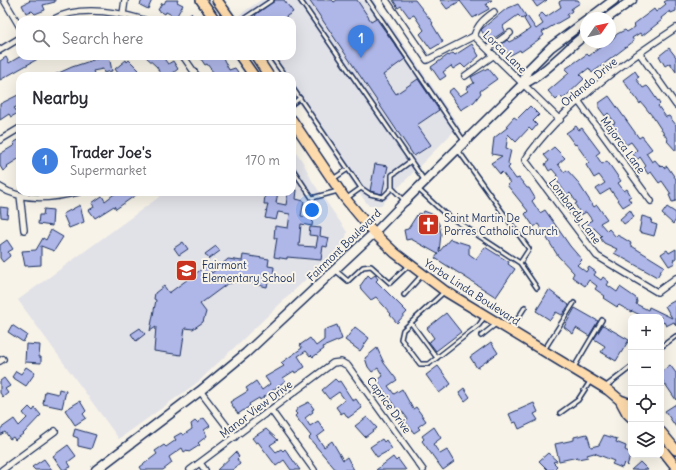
<!DOCTYPE html>
<meta charset="utf-8">
<style>
:root{--surface:#fff;--page:#f2f2f3;--text:#2b2b33;--muted:#7c7c81;--line:#e1e1e2;--accent:#c8321e}
body{margin:0;font-family:Delius,sans-serif;background:var(--page);color:var(--text)}
.controls{position:absolute;right:12px;bottom:12px;display:grid;overflow:hidden;border-radius:8px;box-shadow:0 4px 16px #0002}
.controls button{width:36px;height:36px;display:grid;place-items:center;padding:0;border:0;border-bottom:1px solid var(--line);background:var(--surface);color:var(--text);font:20px sans-serif}
.compass{position:absolute;left:580px;top:12px;width:36px;height:36px;border-radius:50%;background:var(--surface);box-shadow:0 4px 16px #0002;rotate:56deg}
.you{position:absolute;left:312px;top:210px;width:14px;height:14px;margin:-10px;border:3px solid #fff;border-radius:50%;background:#1a73e8;box-shadow:0 0 0 6px #1a73e833}
.badge{display:grid;place-items:center;width:26px;height:26px;border-radius:50%;background:var(--accent);color:#fff;font-size:13px;font-weight:700}
.pin{position:absolute;translate:-50% -33px;filter:drop-shadow(0 1px 2px #0008)}
.pin::after{content:'';position:absolute;top:21px;width:14px;height:12px;background:inherit;clip-path:polygon(0 0,100% 0,50% 100%)}
.list{margin:0;padding:0;list-style:none}
h2{display:flex;justify-content:space-between;align-items:center;height:52px;margin:0;padding:0 16px;font-size:17px}
h2 small{font-size:13px;font-weight:400;color:var(--muted)}
.list li{display:grid;grid-template-columns:26px 1fr auto;gap:12px;align-items:center;box-sizing:border-box;height:72px;padding:0 16px;border-top:1px solid var(--line)}
.list b{display:block;font-size:15px;white-space:nowrap}
.list p{margin:0;font-size:13px;white-space:nowrap;color:var(--muted)}
.list em{font-size:13px;font-style:normal;color:var(--muted)}
.icon{flex:none;width:22px;height:22px;fill:none;stroke:currentColor;stroke-width:2;stroke-linecap:round;stroke-linejoin:round}
.map{position:relative;flex:none;width:676px;height:470px;overflow:hidden}
.search{position:absolute;background:var(--surface);box-shadow:0 4px 16px #0002;left:16px;top:16px;width:280px;height:44px;display:flex;align-items:center;gap:10px;box-sizing:border-box;padding:0 14px;border-radius:12px;color:var(--muted);font-size:15px}
.panel{position:absolute;background:var(--surface);box-shadow:0 4px 16px #0002;left:16px;top:72px;width:280px;height:124px;border-radius:12px}
.map>svg:first-child{display:block}
.built{fill:#e1e1e8}
.building{fill:#afb7e8;stroke:#1b2f5e}
.lines{fill:none;stroke-linecap:round;stroke-linejoin:round}
.service-casing{stroke:#1b2f5e;stroke-width:6}
.minor-casing{stroke:#1b2f5e;stroke-width:8}
.tertiary-casing{stroke:#1b2f5e;stroke-width:10}
.secondary-casing{stroke:#1b2f5e;stroke-width:11}
.primary-casing{stroke:#1b2f5e;stroke-width:12}
.service{stroke:#f7f3e8;stroke-width:3}
.minor{stroke:#f7f3e8;stroke-width:5.5}
.tertiary{stroke:#f7f3e8;stroke-width:7}
.secondary{stroke:#f7f3e8;stroke-width:8}
.primary{stroke:#fedbac;stroke-width:9}
.labels{text-anchor:middle;dominant-baseline:central;stroke-width:4;stroke-linejoin:round;paint-order:stroke}
.street-label{font-size:11px;fill:#1b2f5e;stroke:#f7f3e8}
.poi-label{font-size:11px;fill:#1b2f5e;stroke:#f7f3e8;text-anchor:start}
</style>
<div class="map">
<svg width="676" height="470" viewBox="0 0 676 470">
<rect width="100%" height="100%" fill="#f7f3e8"/>
<filter id="ink" filterUnits="userSpaceOnUse"><feTurbulence type="fractalNoise" baseFrequency=".025" numOctaves="2"/><feDisplacementMap in="SourceGraphic" scale="8" xChannelSelector="R" yChannelSelector="G"/><feConvolveMatrix kernelMatrix="1 2 1 2 8 2 1 2 1" color-interpolation-filters="sRGB"/></filter>
<g filter="url(#ink)">
<path class="built" d="M 261,0 L 374,0 L 459,126 L 381,205 L 369,206 L 360,194 L 292,94 L 292,76 L 280,76 L 266,56 L 292,56 L 292,20 L 242,20 L 239,15 Z
M 292,146 L 304,164 L 312,181 L 347,232 L 345,242 L 198,382 L 119,439 L 18,300 L 166,192 L 292,192 Z"/>
<path class="building" d="M 29,0 L 55,0 L 55,2 L 43,5 L 45,10 L 35,14 L 32,11 L 26,13 L 22,5 L 30,1 Z
M 142,0 L 152,0 L 148,9 L 140,5 Z
M 166,0 L 178,0 L 177,2 L 183,5 L 176,17 L 166,12 L 165,14 L 158,10 L 162,3 L 164,4 Z
M 275,0 L 284,0 L 293,12 L 281,20 L 258,20 L 255,15 Z
M 309,0 L 332,0 L 334,2 L 337,0 L 357,0 L 371,21 L 376,18 L 405,59 L 383,75 L 396,94 L 418,79 L 439,110 L 417,125 L 431,145 L 414,156 Z
M 393,0 L 415,0 L 433,23 L 432,24 L 443,42 L 431,49 L 420,34 L 424,30 L 414,15 L 409,17 L 401,6 L 398,8 Z
M 440,0 L 492,0 L 486,4 L 489,9 L 473,18 L 460,1 L 447,9 Z
M 532,0 L 547,0 L 537,7 Z
M 562,0 L 578,0 L 580,3 L 571,9 L 572,11 L 567,15 L 568,17 L 542,32 L 544,35 L 538,40 L 521,52 L 520,50 L 509,56 L 502,44 L 507,40 L 509,42 L 517,38 L 530,29 L 524,19 L 527,16 L 536,29 L 543,24 L 538,16 L 542,13 L 546,17 L 561,7 L 559,2 Z
M 667,0 L 676,0 L 676,11 L 671,13 L 670,11 L 661,18 L 662,20 L 642,36 L 640,33 L 632,38 L 634,41 L 592,73 L 589,68 L 580,75 L 584,79 L 563,99 L 560,96 L 556,100 L 548,91 L 569,73 L 565,69 L 571,65 L 587,54 L 589,56 L 607,42 L 610,42 L 617,34 L 625,30 L 627,32 L 635,27 L 634,24 L 654,9 L 656,12 L 666,4 L 664,2 Z
M 518,4 L 526,16 L 522,19 L 518,15 L 503,26 L 505,31 L 490,41 L 487,39 L 481,30 L 483,28 L 506,9 Z
M 191,13 L 196,20 L 181,20 Z
M 472,44 L 479,56 L 465,68 L 461,64 L 453,69 L 451,66 L 443,72 L 446,76 L 440,80 L 431,67 L 448,55 L 449,56 L 453,53 L 455,55 Z
M 669,48 L 676,57 L 676,72 L 670,63 L 665,66 L 659,56 Z
M 21,56 L 43,56 L 0,80 L 0,61 L 6,57 L 9,63 Z
M 99,56 L 109,56 L 112,71 L 104,73 L 103,69 L 93,71 L 95,76 L 52,76 L 72,67 L 99,58 Z
M 145,56 L 162,56 L 168,64 L 173,61 L 178,69 L 173,73 L 175,76 L 161,76 L 157,67 Z
M 205,56 L 222,56 L 229,70 L 235,68 L 238,72 L 234,76 L 216,76 L 207,64 L 205,65 L 201,59 Z
M 126,60 L 127,62 L 129,60 L 139,70 L 133,76 L 120,76 L 115,69 Z
M 488,68 L 497,79 L 480,91 L 481,93 L 474,102 L 461,110 L 448,92 L 453,88 L 460,96 L 468,91 L 466,88 L 474,83 L 471,77 Z
M 635,71 L 639,77 L 636,79 L 643,88 L 647,86 L 649,88 L 660,104 L 658,106 L 666,117 L 669,116 L 676,125 L 676,151 L 667,141 L 668,140 L 653,117 L 641,102 L 640,104 L 623,80 Z
M 20,94 L 20,105 L 14,108 L 18,113 L 11,117 L 9,114 L 0,120 L 0,104 Z
M 609,96 L 639,138 L 642,136 L 652,149 L 646,153 L 652,162 L 655,160 L 661,167 L 662,166 L 664,168 L 667,166 L 676,179 L 676,201 L 672,202 L 669,195 L 671,194 L 662,181 L 659,183 L 651,172 L 648,174 L 644,168 L 646,166 L 640,157 L 637,160 L 633,154 L 637,150 L 631,142 L 626,145 L 612,124 L 615,123 L 608,113 L 605,116 L 599,108 L 599,103 Z
M 530,106 L 539,115 L 533,121 L 537,125 L 532,131 L 529,128 L 516,142 L 508,134 L 506,148 L 511,150 L 508,163 L 510,166 L 508,168 L 516,179 L 519,178 L 527,188 L 529,188 L 535,198 L 532,201 L 540,213 L 545,210 L 570,246 L 582,260 L 577,265 L 586,272 L 589,267 L 596,272 L 594,275 L 601,280 L 603,277 L 609,282 L 607,285 L 617,292 L 620,287 L 636,298 L 637,302 L 636,304 L 648,310 L 649,307 L 672,318 L 665,306 L 676,300 L 676,326 L 674,322 L 666,326 L 664,322 L 661,324 L 661,317 L 639,317 L 640,315 L 632,311 L 631,312 L 619,305 L 617,307 L 603,298 L 605,296 L 595,289 L 597,286 L 589,280 L 585,286 L 572,277 L 574,273 L 558,256 L 538,224 L 534,227 L 525,214 L 528,211 L 507,185 L 510,183 L 502,172 L 500,174 L 491,163 L 502,156 L 492,154 L 494,138 L 508,127 L 506,126 L 514,117 L 517,119 Z
M 576,126 L 579,130 L 582,128 L 600,152 L 596,155 L 602,164 L 607,161 L 621,181 L 618,183 L 624,191 L 627,189 L 631,196 L 628,198 L 631,202 L 623,207 L 610,189 L 600,195 L 596,189 L 605,183 L 599,175 L 594,178 L 586,165 L 589,162 L 576,144 L 575,145 L 566,133 Z
M 20,139 L 20,158 L 7,166 L 8,167 L 3,171 L 0,166 L 0,154 L 15,145 L 13,143 Z
M 554,147 L 565,158 L 558,164 L 564,172 L 567,170 L 577,181 L 594,207 L 597,205 L 607,219 L 600,223 L 607,231 L 609,229 L 616,237 L 617,235 L 623,238 L 631,243 L 630,245 L 664,266 L 657,277 L 614,253 L 617,249 L 604,243 L 600,238 L 602,236 L 594,228 L 592,229 L 587,223 L 592,220 L 586,212 L 581,215 L 575,204 L 577,203 L 570,193 L 567,195 L 555,178 L 558,176 L 552,169 L 549,171 L 545,164 L 549,161 L 544,155 Z
M 375,164 L 388,166 L 382,194 L 370,191 Z
M 292,189 L 297,190 L 296,199 L 304,201 L 301,216 L 313,218 L 312,226 L 301,224 L 299,246 L 316,247 L 318,236 L 309,235 L 310,227 L 321,228 L 320,236 L 329,238 L 327,247 L 323,246 L 321,260 L 287,257 L 287,259 L 274,257 L 277,238 L 274,238 L 275,226 L 288,228 L 290,214 L 278,212 L 276,220 L 265,218 L 268,204 L 264,204 L 265,195 L 267,192 L 278,192 L 276,203 L 286,205 L 288,192 L 292,192 Z
M 117,192 L 140,192 L 116,209 L 114,206 L 95,218 L 89,210 L 94,207 L 92,203 L 102,196 L 105,201 Z
M 80,205 L 84,222 L 69,228 L 63,214 Z
M 0,207 L 8,208 L 7,218 L 1,217 Z
M 667,207 L 676,213 L 676,220 L 673,224 L 662,214 Z
M 44,209 L 53,210 L 52,226 L 38,224 L 39,215 L 43,215 Z
M 630,210 L 634,217 L 624,224 L 620,219 Z
M 424,211 L 434,215 L 439,224 L 441,234 L 439,252 L 450,239 L 469,245 L 469,254 L 476,259 L 485,247 L 509,262 L 508,264 L 515,269 L 496,297 L 435,258 L 438,254 L 411,239 L 406,240 L 404,230 L 408,229 L 417,215 L 420,213 L 422,215 Z
M 642,216 L 652,219 L 651,223 L 657,225 L 654,236 L 639,232 Z
M 51,230 L 63,237 L 54,251 L 41,246 L 41,265 L 25,266 L 22,251 L 36,250 L 43,238 L 46,240 Z
M 7,240 L 13,249 L 8,252 L 10,256 L 3,262 L 0,258 L 0,245 Z
M 183,242 L 188,249 L 179,255 L 174,248 Z
M 216,246 L 220,251 L 209,259 L 205,254 Z
M 676,249 L 676,258 L 673,260 L 675,263 L 669,266 L 661,254 L 667,250 L 669,253 Z
M 243,255 L 269,259 L 268,266 L 274,267 L 273,278 L 269,277 L 267,287 L 240,281 L 227,284 L 200,304 L 206,312 L 203,322 L 193,329 L 185,328 L 181,355 L 154,351 L 156,327 L 150,331 L 156,300 L 154,299 L 155,293 L 164,286 L 169,293 L 206,266 L 212,273 L 228,259 L 242,261 Z
M 368,275 L 371,278 L 375,275 L 378,279 L 376,281 L 407,312 L 397,323 L 390,315 L 391,314 L 376,297 L 371,300 L 361,289 L 360,286 Z
M 549,290 L 569,305 L 562,315 L 556,312 L 550,320 L 536,311 Z
M 575,308 L 598,321 L 589,336 L 576,328 L 573,334 L 564,327 Z
M 446,313 L 461,332 L 436,351 L 429,342 L 434,338 L 427,328 Z
M 12,325 L 27,335 L 23,342 L 8,332 Z
M 337,325 L 342,339 L 323,347 L 324,349 L 313,357 L 311,355 L 310,356 L 306,351 L 298,356 L 305,367 L 295,373 L 294,371 L 283,378 L 285,381 L 260,400 L 259,398 L 249,404 L 250,406 L 238,414 L 230,402 L 248,391 L 246,388 L 256,381 L 262,390 L 270,384 L 265,377 L 284,366 L 281,363 L 302,348 L 300,345 L 310,338 L 316,346 L 324,340 L 324,330 Z
M 603,325 L 629,340 L 616,361 L 601,352 L 605,346 L 594,339 Z
M 355,327 L 369,338 L 360,351 L 345,340 Z
M 140,328 L 145,334 L 136,341 L 131,334 Z
M 491,342 L 498,353 L 477,368 L 470,357 Z
M 26,344 L 40,345 L 39,357 L 41,357 L 41,363 L 25,362 Z
M 377,348 L 384,363 L 397,380 L 388,386 L 394,394 L 402,389 L 413,409 L 416,407 L 426,421 L 418,427 L 420,429 L 414,433 L 405,421 L 408,419 L 401,410 L 399,412 L 378,383 L 380,382 L 378,380 L 383,376 L 378,368 L 372,372 L 368,367 L 365,358 Z
M 670,365 L 676,373 L 676,400 L 661,378 L 661,372 Z
M 438,366 L 451,384 L 439,393 L 426,375 Z
M 26,367 L 35,373 L 26,386 L 12,377 L 16,371 L 21,374 Z
M 4,378 L 10,386 L 5,389 L 8,393 L 3,397 L 0,393 L 0,381 Z
M 335,379 L 338,382 L 340,381 L 353,401 L 356,399 L 362,408 L 348,418 L 344,412 L 341,414 L 336,407 L 345,400 L 339,392 L 329,399 L 322,390 Z
M 464,388 L 470,397 L 465,401 L 459,392 Z
M 59,389 L 66,391 L 62,408 L 43,404 L 45,391 L 58,394 Z
M 80,401 L 86,411 L 83,414 L 86,418 L 75,425 L 65,410 Z
M 309,402 L 314,409 L 312,410 L 313,412 L 305,418 L 310,426 L 318,421 L 325,431 L 317,437 L 324,447 L 332,441 L 343,460 L 347,457 L 354,470 L 336,470 L 309,438 L 311,436 L 295,416 L 297,414 L 295,412 L 299,407 Z
M 534,403 L 538,412 L 534,414 L 538,420 L 519,429 L 516,422 L 513,423 L 509,414 Z
M 676,404 L 676,427 L 665,411 Z
M 29,407 L 33,411 L 35,408 L 41,415 L 23,434 L 15,440 L 13,437 L 10,439 L 5,432 L 0,435 L 0,429 L 14,419 L 19,426 L 27,418 L 23,413 Z
M 367,417 L 377,428 L 365,437 L 355,426 Z
M 204,418 L 210,426 L 204,430 L 207,436 L 198,443 L 200,445 L 189,452 L 187,450 L 184,452 L 182,448 L 169,457 L 172,463 L 163,470 L 142,470 L 140,467 L 157,454 L 155,451 L 164,445 L 166,447 L 176,440 L 174,437 L 181,433 L 183,435 L 192,429 L 191,424 L 195,421 L 197,423 Z
M 434,427 L 441,438 L 433,444 L 440,454 L 447,450 L 454,462 L 443,470 L 422,441 L 424,439 L 422,436 Z
M 75,429 L 96,435 L 91,449 L 78,446 L 78,438 L 73,436 Z
M 266,429 L 278,440 L 270,445 L 276,452 L 281,449 L 283,451 L 285,449 L 300,470 L 291,470 L 284,460 L 276,466 L 258,442 L 256,443 L 252,438 Z
M 587,434 L 591,447 L 599,445 L 604,435 L 617,439 L 616,442 L 626,446 L 625,450 L 631,453 L 627,466 L 624,463 L 622,468 L 612,464 L 614,461 L 594,453 L 587,455 L 588,457 L 578,459 L 578,457 L 559,461 L 555,444 L 574,440 L 574,437 Z
M 382,439 L 384,442 L 386,440 L 392,449 L 377,457 L 370,447 Z
M 68,445 L 76,456 L 68,462 L 71,467 L 63,470 L 53,456 Z
M 236,452 L 239,457 L 237,459 L 240,464 L 232,470 L 217,470 Z
M 548,453 L 557,461 L 553,462 L 557,466 L 553,470 L 548,470 L 539,461 Z
M 393,457 L 396,461 L 398,459 L 406,470 L 376,470 Z
M 44,459 L 52,470 L 35,470 L 32,467 Z
M 640,462 L 648,470 L 631,470 Z"/>
<g class="lines">
<defs>
<path id="service" d="M 300,0 L 424,180
M 368,0 L 464,141
M 242,20 L 272,0
M 271,56 L 285,76
M 292,87 L 361,188 L 370,194 L 383,197 L 392,188 L 392,175 L 411,161
M 292,104 L 300,98
M 458,150 L 529,249 L 520,263
M 292,168 L 312,198 L 338,191
M 333,179 L 348,169
M 392,188 L 405,201
M 418,189 L 444,213 L 520,263 L 537,288
M 347,198 L 361,188
M 335,270 L 348,281 L 363,267 L 371,266 L 390,283 L 409,265
M 444,292 L 403,330 L 401,339 L 420,364 L 429,364 L 479,325 L 485,316
M 404,295 L 422,275
M 411,323 L 437,358
M 511,329 L 525,307
M 481,336 L 496,324
M 661,347 L 676,336
M 544,350 L 574,303
M 573,369 L 602,320
M 605,387 L 631,367
M 560,413 L 578,400 L 591,380"/>
<path id="minor" d="M 4,0 L 20,27
M 386,0 L 427,60 L 474,36
M 123,14 L 125,0
M 52,20 C 79,5 117,12 144,20
M 676,28 C 623,63 560,108 525,160 L 597,256 L 657,292 L 676,278
M 474,36 L 560,120
M 474,36 C 478,24 484,19 494,12
M 488,49 L 510,33
M 0,50 L 20,38
M 640,54 L 676,105
M 183,56 L 197,76
M 465,76 L 494,55
M 579,102 L 651,201
M 0,140 L 20,128
M 0,187 C 22,202 54,198 78,192
M 20,195 L 24,230
M 0,361 L 3,359
M 200,391 L 235,437
M 271,410 L 314,470
M 200,463 L 205,470
M 2,470 L 55,431
M 190,470 L 333,363 L 341,362 L 348,366 L 423,470"/>
<path id="tertiary" d="M 374,233 L 405,201"/>
<path id="secondary" d="M 590,18 L 614,0
M 607,18 L 632,0
M 523,84 L 527,71 L 551,47 L 586,21
M 405,201 L 523,84 C 544,75 566,49 586,34
M 96,470 L 200,391 L 246,353 L 374,233"/>
<path id="primary" d="M 201,0 L 215,20
M 217,0 L 231,20
M 240,56 L 254,76
M 256,56 L 269,76
M 292,120 L 344,197 L 374,233 L 395,253 L 445,291 L 608,390 L 620,400 L 631,404
M 620,400 L 627,413 L 631,417
M 661,432 L 676,450
M 661,448 L 676,467"/>
</defs>
<use href="#service" class="service-casing"/>
<use href="#minor" class="minor-casing"/>
<use href="#tertiary" class="tertiary-casing"/>
<use href="#secondary" class="secondary-casing"/>
<use href="#primary" class="primary-casing"/>
<use href="#service" class="service"/>
<use href="#minor" class="minor"/>
<use href="#tertiary" class="tertiary"/>
<use href="#secondary" class="secondary"/>
<use href="#primary" class="primary"/>
</g>
</g>
<defs>
<symbol id="church-square" viewBox="-11 -11 22 22"><rect x="-9" y="-9" width="18" height="18" rx="4" fill="#c8321e" stroke="#f7f3e8"/><path d="M-1.2-6h2.4v3.5h3.3v2.4h-3.3V6h-2.4V-.1h-3.3v-2.4h3.3Z" fill="#fff"/></symbol>
<symbol id="school-square" viewBox="-11 -11 22 22"><rect x="-9" y="-9" width="18" height="18" rx="4" fill="#c8321e" stroke="#f7f3e8"/><path d="M0-5L7-2L0 1L-7-2ZM-4 1L0 2.5L4 1V4Q0 6-4 4Z" fill="#fff"/></symbol>
</defs>
<g fill-rule="evenodd">
<use href="#church-square" x="416" y="212" width="25" height="25"/>
<use href="#school-square" x="174" y="258" width="25" height="25"/>
</g>
<g class="labels">
<g class="street-label">
<text transform="translate(505 52) rotate(44)">Lorca Lane</text>
<text transform="translate(589 82) rotate(-40)">Orlando Drive</text>
<text transform="translate(623 145) rotate(54)">Majorca Lane</text>
<text transform="translate(575 211) rotate(53)">Lombardy Lane</text>
<text transform="translate(344 245) rotate(-44)">Fairmont Boulevard</text>
<text transform="translate(472 292) rotate(33)">Yorba Linda Boulevard</text>
<text transform="translate(389 405) rotate(54)">Caprice Drive</text>
<text transform="translate(256 409) rotate(-37)">Manor View Drive</text>
</g>
<g class="poi-label">
<text x="444" y="218">Saint Martin De<tspan x="444" dy="13">Porres Catholic Church</tspan></text>
<text x="202" y="265">Fairmont<tspan x="202" dy="13">Elementary School</tspan></text>
</g>
</g>
</svg>
<div class="controls">
<button>+</button>
<button>−</button>
<button><svg class="icon" aria-label="locate" viewBox="0 0 24 24"><circle cx="12" cy="12" r="6"/><path d="M12 2v4M12 18v4M2 12h4M18 12h4"/></svg></button>
<button><svg class="icon" aria-label="layers" viewBox="0 0 24 24"><path d="M12 4l9 5-9 5-9-5zM3 14l9 5 9-5"/></svg></button>
</div>
<svg class="compass" viewBox="-18 -18 36 36"><path d="M0-13l5 13h-10z" fill="#e53935"/><path d="M0 13l5-13h-10z" fill="#7c7c81"/></svg>
<div class="you"></div>
<div class="pin badge" style="left:361px;top:58px;background:#3f7fe0">1</div>
<div class="search"><svg class="icon" aria-label="search" viewBox="0 0 24 24"><circle cx="10" cy="10" r="6"/><path d="M15 15l6 6"/></svg>Search here</div>
<section class="panel">
<h2>Nearby<small></small></h2>
<ul class="list">
<li><span class="badge" style="background:#3f7fe0">1</span><div><b>Trader Joe's</b><p>Supermarket</p></div><em>170 m</em></li>
</ul>
</section>
</div>
